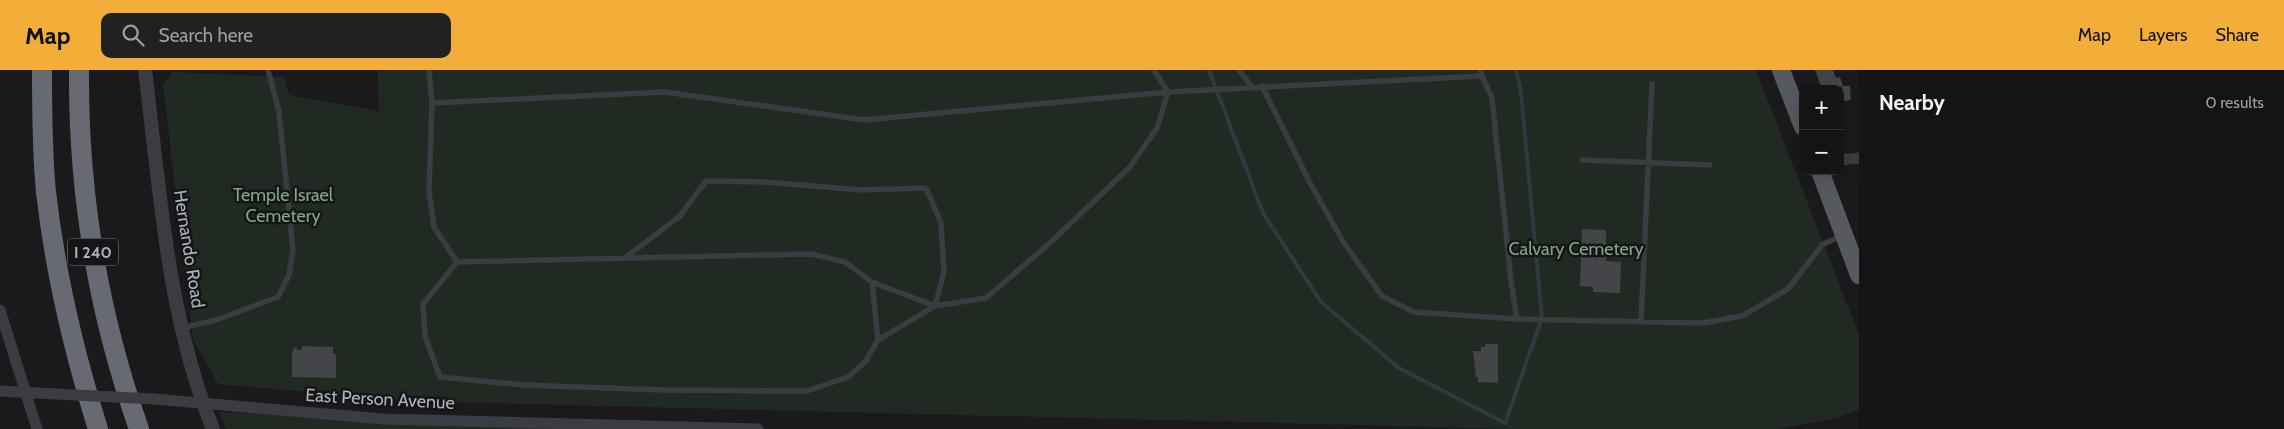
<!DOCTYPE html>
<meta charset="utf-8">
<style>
:root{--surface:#141415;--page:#212122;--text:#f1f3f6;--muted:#9d9ea0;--line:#333334;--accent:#f3ae3a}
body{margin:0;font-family:Cabin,sans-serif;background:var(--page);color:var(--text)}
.controls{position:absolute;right:15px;top:15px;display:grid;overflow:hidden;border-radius:10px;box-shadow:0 5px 20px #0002}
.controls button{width:45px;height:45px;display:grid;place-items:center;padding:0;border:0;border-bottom:1px solid var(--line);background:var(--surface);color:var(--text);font:25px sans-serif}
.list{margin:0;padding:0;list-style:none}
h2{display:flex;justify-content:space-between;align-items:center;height:65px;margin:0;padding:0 20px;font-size:21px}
h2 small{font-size:16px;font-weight:400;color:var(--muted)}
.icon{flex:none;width:28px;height:28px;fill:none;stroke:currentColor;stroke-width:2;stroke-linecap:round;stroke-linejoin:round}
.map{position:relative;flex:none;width:1859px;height:359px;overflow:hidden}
header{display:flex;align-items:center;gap:30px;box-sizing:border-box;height:70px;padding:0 25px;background:var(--accent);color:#111}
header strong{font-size:24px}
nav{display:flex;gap:28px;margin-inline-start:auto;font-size:18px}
.search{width:350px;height:45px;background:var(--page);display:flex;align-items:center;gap:12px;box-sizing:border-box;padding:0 18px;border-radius:10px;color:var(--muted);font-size:19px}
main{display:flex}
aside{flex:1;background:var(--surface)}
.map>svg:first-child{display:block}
.green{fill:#212a22}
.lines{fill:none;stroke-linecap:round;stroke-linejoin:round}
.stream{stroke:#2f3940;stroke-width:4}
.building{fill:#444549}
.service{stroke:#3b3c41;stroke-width:5.5}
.minor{stroke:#3b3c41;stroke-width:11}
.tertiary{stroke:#3b3c41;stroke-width:14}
.primary{stroke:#575960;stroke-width:18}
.motorway{stroke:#676a72;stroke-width:20}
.minor-bridge{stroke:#3b3c41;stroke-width:11}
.labels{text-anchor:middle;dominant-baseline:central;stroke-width:5;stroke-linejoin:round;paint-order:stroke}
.shield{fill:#151517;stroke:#7f828a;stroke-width:1}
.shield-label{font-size:16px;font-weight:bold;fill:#acb1bb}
.park-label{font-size:18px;fill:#83a684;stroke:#151517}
.street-label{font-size:18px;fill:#acb1bb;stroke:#151517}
</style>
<header>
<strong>Map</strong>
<div class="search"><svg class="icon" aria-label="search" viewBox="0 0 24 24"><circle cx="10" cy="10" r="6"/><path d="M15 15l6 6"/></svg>Search here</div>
<nav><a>Map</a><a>Layers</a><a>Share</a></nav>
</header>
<main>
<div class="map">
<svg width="1859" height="359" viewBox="0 0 1859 359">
<rect width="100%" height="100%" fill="#1a1a1c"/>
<path class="green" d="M 377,0 L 1756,0 L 1859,265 L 1859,339 L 1837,348 L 1779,359 L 1514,359 L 410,331 L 218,314 L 193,269 L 163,15 L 173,2 L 284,7 L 289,25 L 379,41 Z
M 219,342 L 663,359 L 226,359 Z"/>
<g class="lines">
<path class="stream" d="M 1209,0 L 1263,143 L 1321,232 L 1399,298 L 1505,353 L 1542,248 L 1521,23 L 1516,0"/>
</g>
<path class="building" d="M 1815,0 L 1833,0 L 1836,8 L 1840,7 L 1843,16 L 1839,17 L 1840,19 L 1822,19 Z
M 1842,16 L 1850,16 L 1851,30 L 1840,32 Z
M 1582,159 L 1606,160 L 1606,191 L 1621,192 L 1620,223 L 1593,222 L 1593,217 L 1580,216 Z
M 1485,274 L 1498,274 L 1498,313 L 1478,312 L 1478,307 L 1476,307 L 1473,281 L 1481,281 L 1481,277 L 1485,277 Z
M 302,276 L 333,277 L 333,284 L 336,284 L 336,308 L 292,307 L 292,282 L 295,277 L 298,280 L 302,280 Z"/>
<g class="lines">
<path class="service" d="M 429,0 L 432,33 L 665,22 L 864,50 L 1168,22 L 1154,0
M 1239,0 L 1251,16
M 1482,6 L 1492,28 L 1511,211 L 1517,249 L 1703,253 L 1742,246 L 1788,219 L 1823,174 L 1842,166
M 1262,16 L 1310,113 L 1344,173 L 1382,226 L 1414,242 L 1517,249
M 432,33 L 429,122 L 434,157 L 457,192 L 423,234 L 425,266 L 440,307 L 523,315 L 664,320 L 807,321 L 848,307 L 865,292 L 878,270 L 872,212 L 845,192 L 811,184 L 457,192
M 1582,90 L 1710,95
M 625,188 L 680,146 L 706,111 L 765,112 L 861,120 L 926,118 L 941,153 L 944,202 L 935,236 L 872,212
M 1641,252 L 1652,14
M 182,258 L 216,250 L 278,227 L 289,205 L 293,180 L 279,42 L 268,0
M 878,270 L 935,236 L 986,228 L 1051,172 L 1130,97 L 1157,58 L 1168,22 L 1482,6 L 1480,0"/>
<path class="minor" d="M 1840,90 L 1859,88
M 0,240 L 37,359
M 0,321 L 56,324
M 154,329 L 384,349 L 758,359"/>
<path class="tertiary" d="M 145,0 C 160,120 167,246 213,359"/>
<path class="primary" d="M 1781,0 L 1803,57
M 1820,101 L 1859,205"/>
<path class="motorway" d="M 42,0 C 42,40 42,82 46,122 C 55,202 74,282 98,359
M 79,0 C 78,123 98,243 139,359"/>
<path class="minor-bridge" d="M 56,324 L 154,329"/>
</g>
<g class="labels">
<rect class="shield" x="68" y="168.5" width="50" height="27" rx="4"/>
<g class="shield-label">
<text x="93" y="182">I 240</text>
</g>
<g class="park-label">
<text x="283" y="125">Temple Israel<tspan x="283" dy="21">Cemetery</tspan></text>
<text x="1576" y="179">Calvary Cemetery</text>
</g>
<g class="street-label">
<text transform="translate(189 179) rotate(81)">Hernando Road</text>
<text transform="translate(380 329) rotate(3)">East Person Avenue</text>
</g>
</g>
</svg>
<div class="controls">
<button>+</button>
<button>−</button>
</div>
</div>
<aside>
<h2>Nearby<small>0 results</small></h2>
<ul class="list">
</ul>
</aside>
</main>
